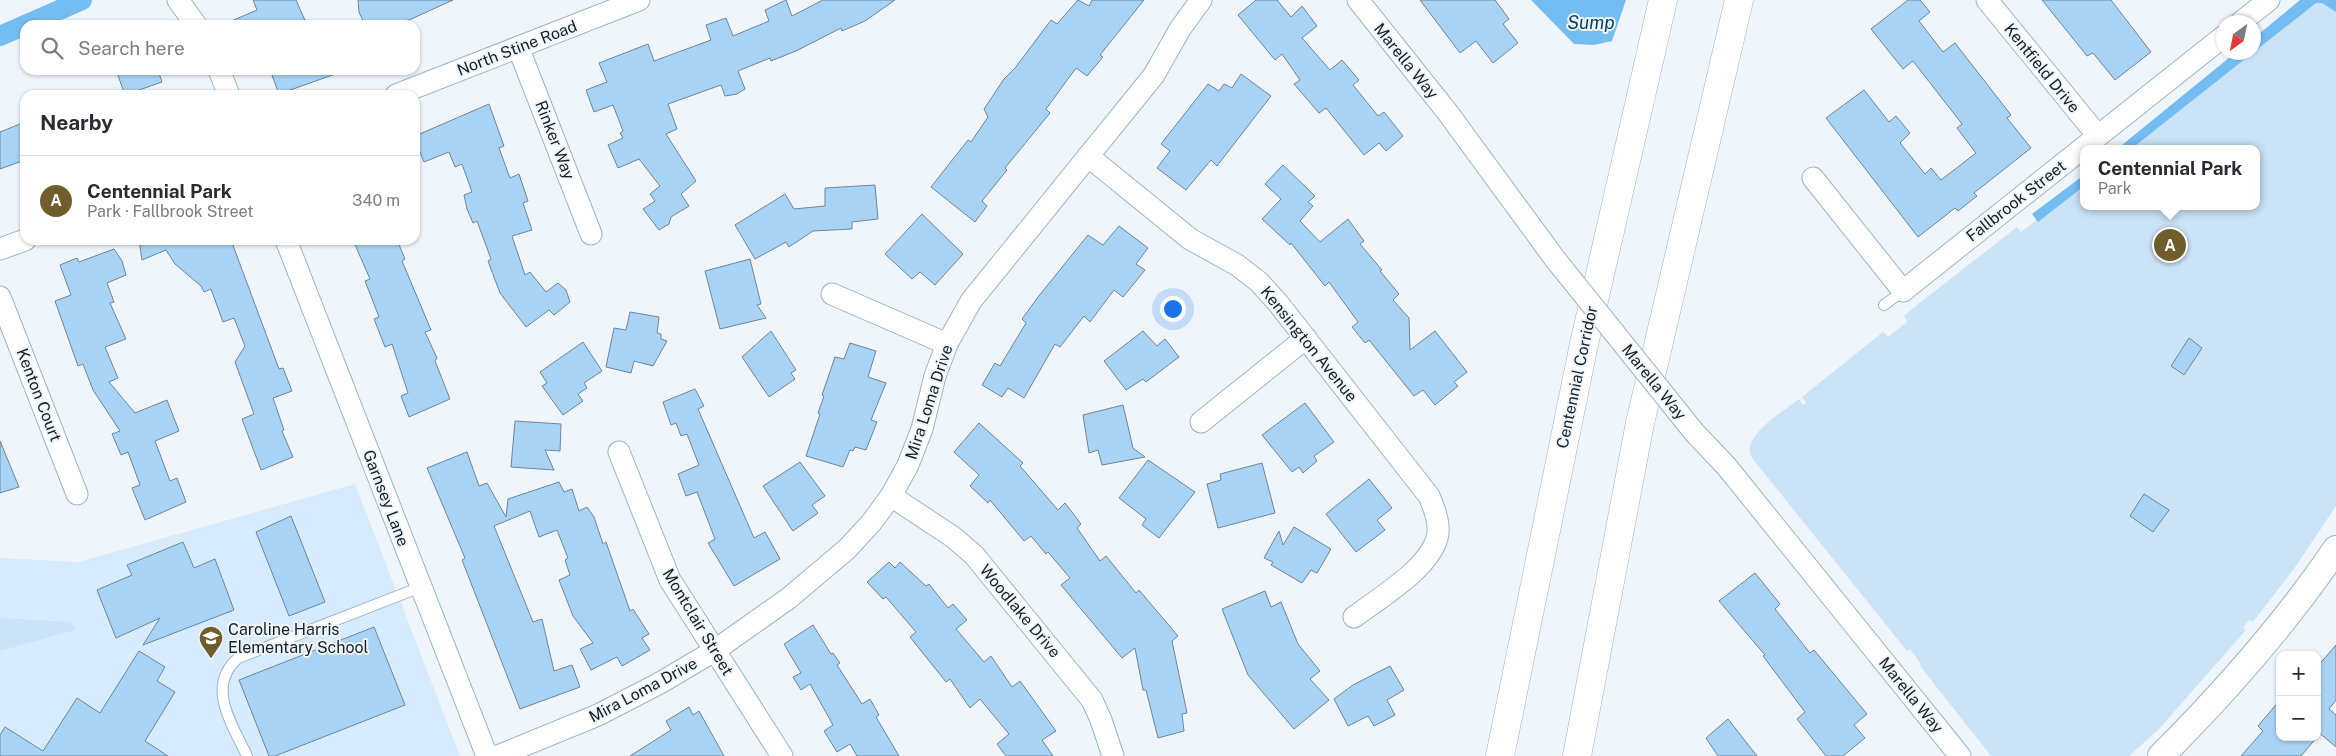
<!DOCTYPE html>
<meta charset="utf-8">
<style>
:root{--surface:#fff;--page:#f2f2f3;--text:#2b2b33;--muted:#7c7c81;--line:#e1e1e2;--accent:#6f5e2c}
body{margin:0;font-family:"Public Sans",sans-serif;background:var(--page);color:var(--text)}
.controls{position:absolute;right:15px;bottom:15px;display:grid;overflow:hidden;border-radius:10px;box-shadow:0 1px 4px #0004}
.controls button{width:45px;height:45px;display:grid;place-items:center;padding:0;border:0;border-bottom:1px solid var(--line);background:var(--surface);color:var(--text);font:25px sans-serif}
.compass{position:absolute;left:2216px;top:15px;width:45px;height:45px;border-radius:50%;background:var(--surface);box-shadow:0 1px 4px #0004;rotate:213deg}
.you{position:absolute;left:1172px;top:308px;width:18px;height:18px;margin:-12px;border:4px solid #fff;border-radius:50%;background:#1a73e8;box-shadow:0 0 0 8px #1a73e833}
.badge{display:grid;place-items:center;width:32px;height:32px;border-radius:50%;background:var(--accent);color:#fff;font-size:16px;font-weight:700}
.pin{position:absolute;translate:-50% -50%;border:2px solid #fff;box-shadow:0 1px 5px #0006}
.popup{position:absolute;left:2080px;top:145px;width:180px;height:65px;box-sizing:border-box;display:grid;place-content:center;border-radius:10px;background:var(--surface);filter:drop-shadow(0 1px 4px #0005);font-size:16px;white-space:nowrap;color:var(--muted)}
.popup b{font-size:19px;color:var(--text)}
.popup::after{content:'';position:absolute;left:50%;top:100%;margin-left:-10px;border:10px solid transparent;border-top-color:var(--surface)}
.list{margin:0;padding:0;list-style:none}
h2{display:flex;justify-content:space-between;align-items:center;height:65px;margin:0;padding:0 20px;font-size:21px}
h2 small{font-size:16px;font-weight:400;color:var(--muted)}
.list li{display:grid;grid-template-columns:32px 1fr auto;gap:15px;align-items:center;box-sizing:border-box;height:90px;padding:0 20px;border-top:1px solid var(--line)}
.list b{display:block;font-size:19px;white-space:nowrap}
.list p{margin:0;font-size:16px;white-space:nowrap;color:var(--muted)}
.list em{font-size:16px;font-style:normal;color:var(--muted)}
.icon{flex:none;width:28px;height:28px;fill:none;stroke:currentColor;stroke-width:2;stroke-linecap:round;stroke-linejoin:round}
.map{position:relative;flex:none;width:2336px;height:756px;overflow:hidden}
.search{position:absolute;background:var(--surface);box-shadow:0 1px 4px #0004;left:20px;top:20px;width:400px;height:55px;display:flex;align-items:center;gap:12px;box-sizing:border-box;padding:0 18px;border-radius:15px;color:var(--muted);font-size:19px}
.panel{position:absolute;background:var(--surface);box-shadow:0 1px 4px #0004;left:20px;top:90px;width:400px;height:155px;border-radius:15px}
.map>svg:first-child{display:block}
.built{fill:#d6ecfe}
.green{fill:#cbe3f6}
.forest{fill:#74bdf2}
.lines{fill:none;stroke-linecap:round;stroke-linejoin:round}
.canal{stroke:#74bdf2;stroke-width:20}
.building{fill:#a9d3f4;stroke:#6b879d}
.service-casing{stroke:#99b6cd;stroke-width:12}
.minor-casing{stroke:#99b6cd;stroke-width:23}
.tertiary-casing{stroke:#99b6cd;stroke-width:28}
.motorway-casing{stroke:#99b6cd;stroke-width:29}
.service{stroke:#fff;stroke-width:10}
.minor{stroke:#fff;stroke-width:21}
.tertiary{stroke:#fff;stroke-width:26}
.motorway{stroke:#fff;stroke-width:28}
.minor-bridge-casing{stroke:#99b6cd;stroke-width:23;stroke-linecap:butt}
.minor-bridge{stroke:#fff;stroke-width:21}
.labels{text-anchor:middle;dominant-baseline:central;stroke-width:4;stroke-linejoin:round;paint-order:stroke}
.street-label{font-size:16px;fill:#142028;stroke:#eff5fa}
.poi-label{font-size:16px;fill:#142028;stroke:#eff5fa;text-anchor:start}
.water-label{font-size:18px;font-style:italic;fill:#003c5e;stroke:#eff5fa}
</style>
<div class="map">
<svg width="2336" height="756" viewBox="0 0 2336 756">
<rect width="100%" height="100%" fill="#eff5fa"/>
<path class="built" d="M 355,484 L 460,756 L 0,756 L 0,558 L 79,562 Z"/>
<path class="green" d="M 2313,0 L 2325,0 L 2336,7 L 2336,506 L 2296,566 L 2253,622 L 2249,620 L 2243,628 L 2246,630 L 2159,729 L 2129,756 L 1991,756 L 1920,666 L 1921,664 L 1910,649 L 1907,651 L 1752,458 C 1740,436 1783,412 1799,399 L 1803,405 L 1806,402 L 1802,397 L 1883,332 L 1888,337 L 1907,322 L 1904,316 L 1917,305 L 2017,227 L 2021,232 L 2084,182 L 2084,206 L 2256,206 L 2256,149 L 2125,149 L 2254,52 Z
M 0,618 L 73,622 L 75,630 L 0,651 Z"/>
<path class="forest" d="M 1531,0 L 1626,0 L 1612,41 L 1594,45 L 1574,44 Z
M 2300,0 L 2336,0 L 2336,12 L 2322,3 L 2316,3 L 2131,149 L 2117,149 L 2235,53 L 2254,52 L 2254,38 Z
M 2084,175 L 2084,186 L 2038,222 L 2032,214 Z"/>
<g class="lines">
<path class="canal" d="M 0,36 L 82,0"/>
</g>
<path class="building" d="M 253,0 L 296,0 L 307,25 L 222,25 L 257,10 Z
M 358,0 L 453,0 L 398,25 L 365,25 L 359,12 Z
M 786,0 L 792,16 L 823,0 L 895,0 L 865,21 L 842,31 L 841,28 L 796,51 L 771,61 L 770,58 L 738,71 L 745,89 L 737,94 L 725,96 L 721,85 L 668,104 L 677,129 L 666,134 L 696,181 L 681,194 L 689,206 L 671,217 L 669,224 L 659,230 L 643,209 L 655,201 L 650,194 L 660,186 L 639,159 L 618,168 L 608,145 L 623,138 L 620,133 L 623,131 L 613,105 L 594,112 L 586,90 L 607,82 L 599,63 L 648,44 L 654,61 L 711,40 L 706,25 L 726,18 L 733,36 L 769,21 L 765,10 Z
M 1078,0 L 1089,6 L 1092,0 L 1144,0 L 1100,55 L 1103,57 L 1087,76 L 1076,68 L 1046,109 L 1050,113 L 1005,168 L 1007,170 L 982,201 L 987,206 L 975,222 L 931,187 L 968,140 L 971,142 L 988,117 L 984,109 L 1004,79 L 1015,68 L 1051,20 L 1057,24 Z
M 1256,0 L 1277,0 L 1291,17 L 1302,6 L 1317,26 L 1302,38 L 1330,70 L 1342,60 L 1359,80 L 1353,85 L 1378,116 L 1384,112 L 1403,136 L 1386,151 L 1379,143 L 1364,155 L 1326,108 L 1319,113 L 1294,84 L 1300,80 L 1282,54 L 1275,60 L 1238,15 Z
M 1420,0 L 1495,0 L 1509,19 L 1503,24 L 1518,43 L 1493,63 L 1476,41 L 1460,53 Z
M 1908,0 L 1920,0 L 1930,12 L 1919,21 L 1943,52 L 1955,43 L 2011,115 L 2007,118 L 2031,148 L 1974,193 L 1977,196 L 1958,211 L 1955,208 L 1918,237 L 1826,118 L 1864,90 L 1889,122 L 1896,116 L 1910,133 L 1900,143 L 1925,174 L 1931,168 L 1941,180 L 1976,153 L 1957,128 L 1962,124 L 1913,61 L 1903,69 L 1871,29 Z
M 2042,0 L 2111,0 L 2151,52 L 2115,80 L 2093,53 L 2087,56 Z
M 116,70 L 158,70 L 162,82 L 125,95 Z
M 270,70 L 340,70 L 341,72 L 279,94 Z
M 1241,74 L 1271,96 L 1217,166 L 1211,160 L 1186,190 L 1157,168 L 1170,151 L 1161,144 L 1208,84 L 1219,91 L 1224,84 L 1232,88 Z
M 489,104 L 504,146 L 499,148 L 510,178 L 519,174 L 528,201 L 523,203 L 532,230 L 512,236 L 525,275 L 530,272 L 546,292 L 558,283 L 566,290 L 570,302 L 554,315 L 549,310 L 526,327 L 500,293 L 488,261 L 491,259 L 477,221 L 473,223 L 467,209 L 464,195 L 472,192 L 462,164 L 455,167 L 449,152 L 424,162 L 415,140 L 415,136 Z
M 25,122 L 25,160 L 0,169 L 0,132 Z
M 1283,165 L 1315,196 L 1308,202 L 1313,206 L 1300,221 L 1320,242 L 1348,219 L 1364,241 L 1360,244 L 1382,270 L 1380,271 L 1399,294 L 1393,300 L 1409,318 L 1410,350 L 1435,331 L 1467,372 L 1454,382 L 1458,386 L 1435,405 L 1423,390 L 1414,396 L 1369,340 L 1365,343 L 1352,327 L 1358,322 L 1329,282 L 1325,286 L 1291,243 L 1290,245 L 1262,219 L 1281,199 L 1265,184 Z
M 875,185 L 878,219 L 852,222 L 852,229 L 813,231 L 789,247 L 786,242 L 755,259 L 735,225 L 785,194 L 794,209 L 825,206 L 825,188 Z
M 922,214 L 963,254 L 935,285 L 920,272 L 912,279 L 885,254 Z
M 1119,226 L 1148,248 L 1136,264 L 1145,270 L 1123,297 L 1114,290 L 1090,322 L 1084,316 L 1060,347 L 1055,344 L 1024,398 L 1008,388 L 1002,397 L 982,385 L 995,363 L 1000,366 L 1026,323 L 1022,319 L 1038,297 L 1088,235 L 1103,245 Z
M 139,240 L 231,240 L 279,369 L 283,368 L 292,391 L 273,398 L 284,430 L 282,431 L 293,457 L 261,470 L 242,419 L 254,414 L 235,362 L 245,346 L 234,318 L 223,322 L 211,289 L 204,292 L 201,286 L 175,264 L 166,250 L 142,260 Z
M 353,240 L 397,240 L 405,259 L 402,261 L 431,330 L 425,332 L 437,358 L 435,361 L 450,399 L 409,417 L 401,396 L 408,393 L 392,344 L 385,347 L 374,319 L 379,317 L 365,281 L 370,279 Z
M 114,249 L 122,261 L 126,275 L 107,283 L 114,302 L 110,303 L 126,339 L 105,347 L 118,378 L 109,382 L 135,413 L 167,400 L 179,431 L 155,441 L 170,481 L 177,478 L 186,502 L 145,520 L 132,488 L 140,485 L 128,452 L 121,455 L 112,434 L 120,431 L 93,390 L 83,364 L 78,366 L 55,301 L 71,295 L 60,265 L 77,258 L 79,262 Z
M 750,259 L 761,304 L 757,305 L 766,318 L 720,329 L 705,271 Z
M 630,312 L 659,317 L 657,333 L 661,334 L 661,339 L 667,341 L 653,366 L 634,361 L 631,373 L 606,367 L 614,328 L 626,330 Z
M 771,331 L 796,370 L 791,373 L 795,379 L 769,397 L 742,357 Z
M 1143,331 L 1157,346 L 1165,339 L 1179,357 L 1146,382 L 1143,379 L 1126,390 L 1104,361 Z
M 2189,338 L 2202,348 L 2184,375 L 2171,366 Z
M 583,342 L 602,371 L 584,383 L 587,388 L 578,394 L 583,401 L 563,415 L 542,386 L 547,383 L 540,372 Z
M 850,343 L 876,351 L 868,377 L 886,383 L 871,420 L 877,422 L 866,450 L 855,447 L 853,451 L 850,450 L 843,467 L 806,456 L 820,414 L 818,413 L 824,396 L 822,395 L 835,357 L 844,359 Z
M 695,389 L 704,406 L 698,409 L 754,538 L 765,532 L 780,559 L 734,586 L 708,543 L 715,539 L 697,492 L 686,496 L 678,474 L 699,465 L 687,434 L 681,436 L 676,423 L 671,425 L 663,402 Z
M 1305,403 L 1334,442 L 1314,456 L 1317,461 L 1303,473 L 1299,467 L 1292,472 L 1262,435 Z
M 1123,405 L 1133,448 L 1145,457 L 1102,465 L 1098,450 L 1089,453 L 1083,415 Z
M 515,421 L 561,424 L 560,451 L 545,450 L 554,470 L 511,467 Z
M 979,423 L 1023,463 L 1020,466 L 1058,510 L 1065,503 L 1081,524 L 1077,528 L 1100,561 L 1106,556 L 1136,593 L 1139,590 L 1178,636 L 1172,641 L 1187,713 L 1182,714 L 1184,731 L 1158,738 L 1146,690 L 1143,690 L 1135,648 L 1122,658 L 1061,585 L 1070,578 L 1048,552 L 1046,554 L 1031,536 L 1024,541 L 990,500 L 988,503 L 970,486 L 979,475 L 954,452 Z
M 0,441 L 19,487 L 0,493 Z
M 467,452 L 479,486 L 487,483 L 506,517 L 508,499 L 559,482 L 564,492 L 572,489 L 579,511 L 587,507 L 594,517 L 603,544 L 606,542 L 630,611 L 633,609 L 649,634 L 642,638 L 650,650 L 622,666 L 617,657 L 591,670 L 580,649 L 593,643 L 573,616 L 559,580 L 570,575 L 565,560 L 568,558 L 557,530 L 539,537 L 530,511 L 494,526 L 533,622 L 542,619 L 554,671 L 572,665 L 580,687 L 520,709 L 462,560 L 465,558 L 427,468 Z
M 1148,460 L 1195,492 L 1159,538 L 1142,525 L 1146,519 L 1119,498 Z
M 800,462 L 825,496 L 812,505 L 818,513 L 793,531 L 763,486 Z
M 1262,463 L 1275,513 L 1218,528 L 1207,484 L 1221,480 L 1220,474 Z
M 1369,479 L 1392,508 L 1377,520 L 1385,530 L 1356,552 L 1326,514 Z
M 2144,494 L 2169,510 L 2153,532 L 2130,516 Z
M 291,516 L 325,602 L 289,616 L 256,532 Z
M 1294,527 L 1331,549 L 1317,573 L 1311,570 L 1302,583 L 1271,565 L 1273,562 L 1264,558 L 1279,531 L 1283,545 Z
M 183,542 L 194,568 L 215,559 L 234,610 L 143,645 L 160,618 L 116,638 L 97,590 L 132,575 L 127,565 Z
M 889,562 L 895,568 L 900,562 L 926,586 L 929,584 L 948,608 L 953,604 L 967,620 L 956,629 L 984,662 L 991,656 L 1012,687 L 1020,681 L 1056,731 L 1042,740 L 1053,756 L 1006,756 L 997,744 L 1009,734 L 980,699 L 970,708 L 950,679 L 946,682 L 910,637 L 916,632 L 886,597 L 883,599 L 867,582 Z
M 1755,573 L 1780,604 L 1775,609 L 1810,653 L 1814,650 L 1867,714 L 1854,725 L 1865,738 L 1843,756 L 1826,756 L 1797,719 L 1805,712 L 1763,656 L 1765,655 L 1719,601 Z
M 1265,591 L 1271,607 L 1281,602 L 1298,644 L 1320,671 L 1310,679 L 1329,700 L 1294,729 L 1248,675 L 1222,609 Z
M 813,625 L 831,654 L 833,653 L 840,663 L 837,665 L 862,704 L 870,699 L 879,715 L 876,717 L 899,756 L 857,756 L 850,744 L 837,752 L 824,731 L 833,725 L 810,684 L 801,690 L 793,677 L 801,673 L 784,644 Z
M 374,627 L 405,705 L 275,756 L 269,756 L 239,680 Z
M 2336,645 L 2336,700 L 2329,709 L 2336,715 L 2336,747 L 2317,731 L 2317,667 Z
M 139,651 L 165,667 L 157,681 L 175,692 L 145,741 L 168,756 L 0,756 L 0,735 L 5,727 L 43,751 L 77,698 L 100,713 Z
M 1390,666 L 1404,690 L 1387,700 L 1395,715 L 1374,726 L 1368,716 L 1348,726 L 1334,699 L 1353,685 Z
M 2280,700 L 2280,737 L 2317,737 L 2301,756 L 2241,756 L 2263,731 L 2258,726 Z
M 689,707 L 693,715 L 699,711 L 724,756 L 630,756 L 671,730 L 666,721 Z
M 1728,719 L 1757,756 L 1718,756 L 1706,738 Z"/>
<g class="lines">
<defs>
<path id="service" d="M 1884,305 L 1903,291
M 247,756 C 233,725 205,687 238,658 L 421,587"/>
<path id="minor" d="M 178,0 L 196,25
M 1358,0 L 1448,113 L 1555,259
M 1987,0 L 2098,136
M 2241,22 L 2269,0
M 518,47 L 591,234
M 219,70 L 229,95
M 396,95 L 639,0
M 1088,156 L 1190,239 L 1237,265 L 1259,282 L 1278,303 L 1429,496 C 1434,507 1439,520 1438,533 C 1434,566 1379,598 1354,617
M 1813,178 L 1903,291 L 2224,36
M 286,240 L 487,756
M 0,249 L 25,240
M 832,294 L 947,344
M 0,297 L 77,494
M 1201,422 L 1306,338
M 1694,432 L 1727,467 L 1960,756
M 619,452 L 670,580 L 782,756
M 891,496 L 953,537 L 974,555 L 1092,700 L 1101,720 L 1113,756
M 498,756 L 598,715 L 660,683 L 714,651 L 789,598 L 847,549 L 871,523 L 891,496 L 908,465 L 922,429 L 935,376 L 947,344 L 971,301 L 1154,75 L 1180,29 L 1201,0"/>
<path id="tertiary" d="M 2161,756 C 2225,692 2285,624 2336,549"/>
<path id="motorway" d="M 1500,756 L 1584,344 L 1663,0
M 1577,756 L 1640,423 L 1739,0"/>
</defs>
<use href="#service" class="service-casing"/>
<use href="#minor" class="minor-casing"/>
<use href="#tertiary" class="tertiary-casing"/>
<use href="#motorway" class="motorway-casing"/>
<use href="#service" class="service"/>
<use href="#minor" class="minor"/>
<use href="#tertiary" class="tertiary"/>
<use href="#motorway" class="motorway"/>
<defs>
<path id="minor-bridge" d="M 1555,259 L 1694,432"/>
</defs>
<use href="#minor-bridge" class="minor-bridge-casing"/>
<use href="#minor-bridge" class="minor-bridge"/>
</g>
<defs>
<symbol id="school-pin" viewBox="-11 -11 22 30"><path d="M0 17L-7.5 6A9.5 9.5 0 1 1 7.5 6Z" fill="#6f5e2c" stroke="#eff5fa"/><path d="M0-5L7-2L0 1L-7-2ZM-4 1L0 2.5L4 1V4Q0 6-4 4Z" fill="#fff"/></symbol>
</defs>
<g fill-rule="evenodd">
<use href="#school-pin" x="197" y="624" width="28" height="38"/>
</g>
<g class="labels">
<g class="street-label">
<text transform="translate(517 48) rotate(-21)">North Stine Road</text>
<text transform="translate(1406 61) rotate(51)">Marella Way</text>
<text transform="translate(2042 68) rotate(51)">Kentfield Drive</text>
<text transform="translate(555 140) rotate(69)">Rinker Way</text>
<text transform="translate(2016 201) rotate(-38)">Fallbrook Street</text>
<text transform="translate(1309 344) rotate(51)">Kensington Avenue</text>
<text transform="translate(1577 377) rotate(-78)">Centennial Corridor</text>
<text transform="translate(1654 382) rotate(51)">Marella Way</text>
<text transform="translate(39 395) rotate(69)">Kenton Court</text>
<text transform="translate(929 402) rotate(-72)">Mira Loma Drive</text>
<text transform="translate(386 498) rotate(69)">Garnsey Lane</text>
<text transform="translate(1020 611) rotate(50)">Woodlake Drive</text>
<text transform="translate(698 622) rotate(59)">Montclair Street</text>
<text transform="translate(643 690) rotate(-28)">Mira Loma Drive</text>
<text transform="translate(1911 695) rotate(51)">Marella Way</text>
</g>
<g class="poi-label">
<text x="228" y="629">Caroline Harris<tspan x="228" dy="18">Elementary School</tspan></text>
</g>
<g class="water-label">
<text x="1591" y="22">Sump</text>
</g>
</g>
</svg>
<div class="controls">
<button>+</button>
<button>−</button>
</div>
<svg class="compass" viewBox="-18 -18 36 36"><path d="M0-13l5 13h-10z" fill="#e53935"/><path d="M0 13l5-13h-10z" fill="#7c7c81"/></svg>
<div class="you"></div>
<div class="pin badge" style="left:2170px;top:245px">A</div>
<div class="popup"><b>Centennial Park</b>Park</div>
<div class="search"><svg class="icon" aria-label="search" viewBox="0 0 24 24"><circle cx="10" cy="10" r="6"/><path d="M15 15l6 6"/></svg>Search here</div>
<section class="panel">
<h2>Nearby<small></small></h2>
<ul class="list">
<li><span class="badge">A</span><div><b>Centennial Park</b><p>Park · Fallbrook Street</p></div><em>340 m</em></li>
</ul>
</section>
</div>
